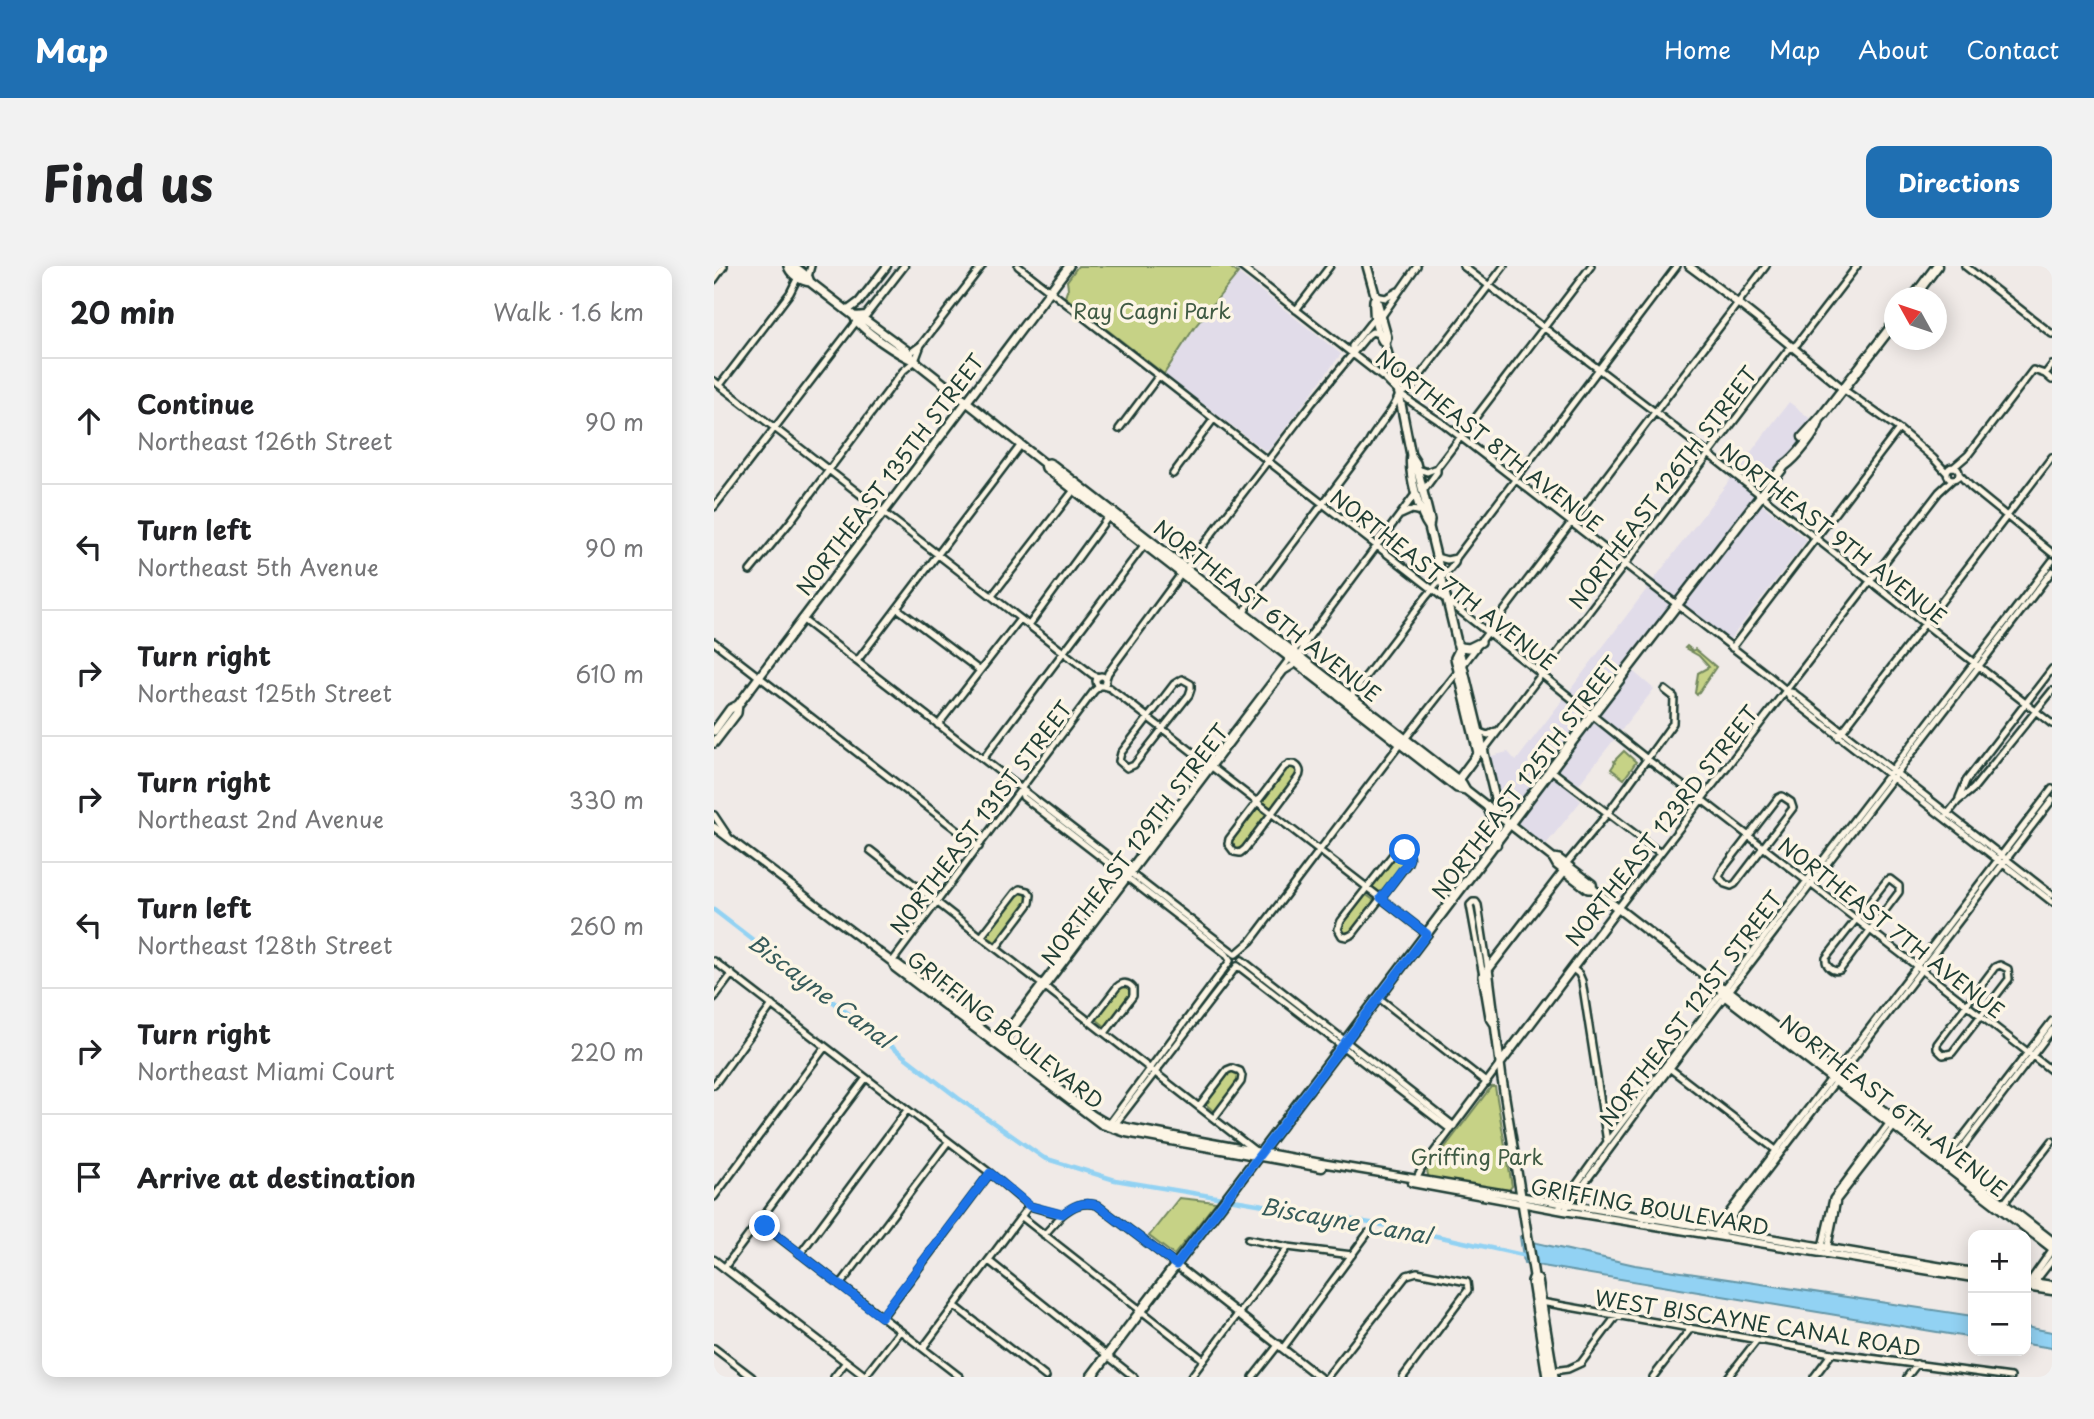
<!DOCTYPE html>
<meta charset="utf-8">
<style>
:root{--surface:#fff;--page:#f2f2f2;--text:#202124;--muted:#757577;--line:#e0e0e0;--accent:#1f6fb2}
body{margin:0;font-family:"Playpen Sans",sans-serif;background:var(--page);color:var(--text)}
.controls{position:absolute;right:21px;bottom:21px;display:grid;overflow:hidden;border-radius:14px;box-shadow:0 4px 18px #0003}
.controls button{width:63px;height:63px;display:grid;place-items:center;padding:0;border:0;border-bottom:2px solid var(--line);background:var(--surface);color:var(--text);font:35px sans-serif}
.compass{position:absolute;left:1170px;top:21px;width:63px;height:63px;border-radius:50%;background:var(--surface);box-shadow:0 4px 18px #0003;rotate:310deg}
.stop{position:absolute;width:21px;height:21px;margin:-16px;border:5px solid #1a73e8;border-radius:50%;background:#fff}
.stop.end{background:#1a73e8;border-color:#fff;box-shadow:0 2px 7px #0008}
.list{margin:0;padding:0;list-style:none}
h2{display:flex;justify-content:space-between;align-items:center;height:91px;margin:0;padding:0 28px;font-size:30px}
h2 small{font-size:23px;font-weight:400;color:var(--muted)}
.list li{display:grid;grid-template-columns:46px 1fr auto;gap:21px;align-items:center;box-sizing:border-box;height:126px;padding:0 28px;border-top:2px solid var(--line)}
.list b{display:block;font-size:26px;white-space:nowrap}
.list p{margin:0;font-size:23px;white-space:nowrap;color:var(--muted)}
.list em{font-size:23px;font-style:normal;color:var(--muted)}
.icon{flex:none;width:38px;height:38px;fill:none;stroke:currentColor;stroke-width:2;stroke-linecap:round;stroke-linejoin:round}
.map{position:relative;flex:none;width:1338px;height:1111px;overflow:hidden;border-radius:14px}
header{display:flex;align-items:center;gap:42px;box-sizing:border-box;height:98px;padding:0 35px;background:var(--accent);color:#fff}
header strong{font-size:33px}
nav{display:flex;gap:38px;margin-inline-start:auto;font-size:24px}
.intro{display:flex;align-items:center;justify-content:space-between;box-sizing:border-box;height:168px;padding:0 42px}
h1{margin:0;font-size:49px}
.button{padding:18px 32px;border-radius:14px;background:var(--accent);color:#fff;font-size:24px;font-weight:700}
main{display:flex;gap:42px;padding:0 42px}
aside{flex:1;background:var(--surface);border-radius:14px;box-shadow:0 4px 18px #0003}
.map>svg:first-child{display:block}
.built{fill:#e1dce9}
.green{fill:#c6d286;stroke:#72885d;stroke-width:2}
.water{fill:#92d2f3;stroke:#6496a7;stroke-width:2}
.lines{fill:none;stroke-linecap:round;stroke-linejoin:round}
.canal{stroke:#92d2f3;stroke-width:4.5}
.minor-casing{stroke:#1f3d34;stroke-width:10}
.tertiary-casing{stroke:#1f3d34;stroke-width:11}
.secondary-casing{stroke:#1f3d34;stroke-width:12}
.primary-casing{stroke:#1f3d34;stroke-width:13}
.minor{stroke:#fcf5e5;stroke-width:5}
.tertiary{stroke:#fcf5e5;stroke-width:6}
.secondary{stroke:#fcf5e5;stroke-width:7}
.primary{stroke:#fcf5e5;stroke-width:8}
.route{stroke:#1a73e8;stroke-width:9}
.labels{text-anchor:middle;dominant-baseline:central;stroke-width:7;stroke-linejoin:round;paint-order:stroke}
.park-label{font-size:21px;fill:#405b44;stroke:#fcf5e5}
.street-label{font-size:21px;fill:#1f3d34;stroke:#fcf5e5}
.water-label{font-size:23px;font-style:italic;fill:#365b5a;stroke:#fcf5e5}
</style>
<header>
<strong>Map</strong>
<nav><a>Home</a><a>Map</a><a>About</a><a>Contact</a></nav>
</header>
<div class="intro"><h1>Find us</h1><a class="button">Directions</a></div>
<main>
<aside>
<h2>20 min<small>Walk · 1.6 km</small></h2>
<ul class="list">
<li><svg class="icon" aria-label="ahead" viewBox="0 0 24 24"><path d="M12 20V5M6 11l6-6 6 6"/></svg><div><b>Continue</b><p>Northeast 126th Street</p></div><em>90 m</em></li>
<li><svg class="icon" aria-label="left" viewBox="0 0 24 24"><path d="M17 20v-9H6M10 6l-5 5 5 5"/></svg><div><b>Turn left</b><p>Northeast 5th Avenue</p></div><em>90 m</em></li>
<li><svg class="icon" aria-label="right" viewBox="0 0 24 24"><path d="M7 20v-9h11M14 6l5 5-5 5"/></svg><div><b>Turn right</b><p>Northeast 125th Street</p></div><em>610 m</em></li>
<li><svg class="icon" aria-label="right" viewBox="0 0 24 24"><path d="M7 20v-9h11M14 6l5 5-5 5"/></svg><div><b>Turn right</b><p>Northeast 2nd Avenue</p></div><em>330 m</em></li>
<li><svg class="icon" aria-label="left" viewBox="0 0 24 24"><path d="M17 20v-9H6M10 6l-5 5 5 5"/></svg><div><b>Turn left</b><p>Northeast 128th Street</p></div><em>260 m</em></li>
<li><svg class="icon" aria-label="right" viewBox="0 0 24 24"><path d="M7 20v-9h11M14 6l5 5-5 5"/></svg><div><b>Turn right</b><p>Northeast Miami Court</p></div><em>220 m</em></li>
<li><svg class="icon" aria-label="arrive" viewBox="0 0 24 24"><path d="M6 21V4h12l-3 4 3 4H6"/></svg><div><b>Arrive at destination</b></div></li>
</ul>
</aside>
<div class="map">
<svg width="1338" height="1111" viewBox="0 0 1338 1111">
<rect width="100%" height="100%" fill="#f0eae7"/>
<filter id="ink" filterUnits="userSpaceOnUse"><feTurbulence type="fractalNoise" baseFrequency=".0143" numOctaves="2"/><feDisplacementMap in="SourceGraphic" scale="14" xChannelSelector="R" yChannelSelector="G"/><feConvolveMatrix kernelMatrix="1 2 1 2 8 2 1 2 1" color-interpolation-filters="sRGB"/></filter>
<g filter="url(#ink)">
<path class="built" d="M 524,7 L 627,88 L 555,184 L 550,184 L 450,108 L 480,62 Z
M 1075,136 L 1103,158 L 1042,234 L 1093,274 L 1013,377 L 962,337 L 914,401 L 940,423 L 858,527 L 867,535 L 829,582 L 782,546 L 773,491 L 794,486 L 802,495 Z"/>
<path class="green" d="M 364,0 L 514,0 L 524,7 L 480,62 L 450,108 L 351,31 L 354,22 L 353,15 Z
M 973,380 L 979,385 L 981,383 L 1002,401 L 983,429 L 981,427 L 984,407 L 995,401 L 985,390 L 971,382 Z
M 910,485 L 922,496 L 910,513 L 897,503 L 901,497 L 900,495 Z
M 580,500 L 584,505 L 584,509 L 558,543 L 548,535 L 549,531 L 572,501 Z
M 542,541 L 554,550 L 529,583 L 523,586 L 517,582 L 516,574 Z
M 686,584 L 692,587 L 693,595 L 668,626 L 666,626 L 657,620 L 680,587 Z
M 308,625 L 314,628 L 315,637 L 283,677 L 277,673 L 282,677 L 273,672 L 273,665 L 302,628 Z
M 651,628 L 661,635 L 636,668 L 627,667 L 626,659 Z
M 414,719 L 417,723 L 417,731 L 392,761 L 382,753 L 383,749 L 406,720 Z
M 516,804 L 524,806 L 527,813 L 501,846 L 490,837 Z
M 777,821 L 781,821 L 798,920 L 795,924 L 715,913 L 713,905 Z
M 465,932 L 502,936 L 460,989 L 435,970 Z"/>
<path class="water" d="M 806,971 L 823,977 L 921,999 L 1259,1050 L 1259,1072 L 810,997 Z
M 1312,1061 L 1338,1066 L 1338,1082 L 1312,1078 Z"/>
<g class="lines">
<path class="canal" d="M 0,644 L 244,832 L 330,892 L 401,914 L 686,962 L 813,990"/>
<defs>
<path id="minor" d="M 304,0 L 827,408 L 933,493 L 987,533 L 1338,805
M 526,0 L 672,114 C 688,132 711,145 731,159 L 1054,409 L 1073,425 L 1076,432 L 1338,636
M 749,0 L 941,146 L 1338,458
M 1251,0 L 1338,68
M 94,11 L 97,0
M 0,14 L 10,0
M 661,30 L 672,32 L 684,25
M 582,44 L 616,0
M 668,50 L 703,0
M 196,87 L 207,79 L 268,0
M 638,87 L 638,80 L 661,51
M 1331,108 L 1338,99
M 0,115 L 379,409 L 385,411
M 6,119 L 76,27 L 84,11
M 1129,123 L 1185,163 L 1219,192 L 1233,207
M 685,128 L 695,124 L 790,0
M 405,163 L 444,111
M 1240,201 L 1254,189 L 1319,104 L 1331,108 L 1338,114
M1233 207a6 6 0 1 1 12 0a6 6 0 1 1-12 0Z
M 704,203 L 713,206 L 723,202
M 459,208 L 499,154
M 1245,208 L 1257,221 L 1338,287
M 709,225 L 723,206 L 723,202 L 877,0
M 0,241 L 142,56
M 687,249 L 698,244 L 707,246
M 722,291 L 733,294 L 742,292
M 36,305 L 76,256 L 189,105 L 201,95 L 207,79
M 278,330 L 360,224
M 183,342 L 265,404
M 530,347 L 537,333 L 654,178 C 662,161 678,148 684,131
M 88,353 L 521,688
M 315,359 L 394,251
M 0,376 L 265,581
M 1018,382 L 1185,163
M 578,385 L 592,373
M 585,390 L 595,371 L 702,227
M 143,395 L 306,180
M382 415a5 5 0 1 1 10 0a5 5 0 1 1-10 0Z
M 392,413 L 394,407 L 467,308 L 598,137 L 654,69 L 658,66 L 665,68
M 468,413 L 477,418 L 477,423 L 475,429 L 420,499 L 413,502 L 405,495 L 407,487 L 460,418 Z
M 389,420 L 396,422 L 713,668
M 1073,425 L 1080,427 L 1100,443 L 1338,629
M 636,431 L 712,331 L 741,297 L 742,292 L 963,0
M 224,459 L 306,353
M 765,466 L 774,469 L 782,465
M 1124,471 L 1338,191
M 691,473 L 749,399 L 1052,0
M 769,485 L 1074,84 L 1083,78 L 1143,0
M 269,493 L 431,278
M 575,498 C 584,497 589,505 584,512 L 531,583 L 526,587 L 520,586 L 514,578 L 515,573 L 570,501 Z
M 837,504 L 946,587
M 306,522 L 309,531 L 512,688 L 516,694
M 1068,530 L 1077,536 L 1079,542 L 1021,618 L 1017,620 L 1011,618 L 1005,611 L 1009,603 L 1064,532 Z
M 1245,532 L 1252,515 L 1338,403
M 0,549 L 14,570
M 1232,550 L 1244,535 L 1259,523 L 1338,425
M 683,583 C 692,582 698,589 694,597 L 639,668 L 633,671 L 628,670 L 624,663 L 627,655 Z
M 156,584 L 540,884
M 852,598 L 894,547 L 959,457 L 960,431 L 951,424
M 1176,613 L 1185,620 L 1185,626 L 1126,704 C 1119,707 1111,700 1112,692 L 1173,614 Z
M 904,642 L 1225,226 L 1239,213
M 267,671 L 301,627 L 306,623 L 314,625 L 317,629 L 316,637 L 282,682
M 522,688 L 537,675 L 686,478
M 528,694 L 740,860
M 0,695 L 276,907 L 315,940 L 348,949 C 359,940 368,935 383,939 L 462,999
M 178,696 L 380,425 L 386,420
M 1286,699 L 1294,703 L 1295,713 L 1238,787 L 1229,789 L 1223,783 L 1223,778 L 1281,701 Z
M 524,700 L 737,864
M 858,702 L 865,708 L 868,715 L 893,876
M 769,710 L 756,639 L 759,636 L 762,636 L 764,639 L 774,703
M 0,732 L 18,708
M 665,732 L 773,817
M 376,756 L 403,721 C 409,716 414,716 419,722 L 419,730 L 391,767
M 283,777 L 576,392
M 287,779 L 570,405 L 583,397
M 954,801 L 1063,885
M 0,819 L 58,739
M 485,841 L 513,804 L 518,802 L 526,805 L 528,810 L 527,816 L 500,852
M 395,858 L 516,695
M 399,861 L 523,700
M 1231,894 L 1338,755
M 1235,899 L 1338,764
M 702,914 L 708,902 L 786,798
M 0,931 L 111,781
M 1288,940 L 1338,875
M 844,944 L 893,876 L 1338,295
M 850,945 L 946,815 L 1338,305
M 308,951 L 490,1094
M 45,956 L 246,1111
M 1008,967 L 1012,958 L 1338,534
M 330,969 L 348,949
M 1002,969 L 1006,958 L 1338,523
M 534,973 L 574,981 L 638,989
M 1113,984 L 1123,934 L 1182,858
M 1107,985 L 1119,933 L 1177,855
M 86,988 L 193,844
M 275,995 L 420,1111
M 10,1002 L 152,812
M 1314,1018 L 1338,984
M 126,1019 L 234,876
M 1321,1019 L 1324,1012 L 1338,994
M 827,1036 L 1118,1087 L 1297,1111
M 241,1040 L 332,1111
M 168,1051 L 276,907
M 0,1082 L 38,1111
M 209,1082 L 315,940
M 569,1082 L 654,967
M 839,1105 L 854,1103 L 867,1097 L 903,1049
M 151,1110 L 186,1065
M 120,1111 L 132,1096
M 477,1111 L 574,981
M 539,1111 L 565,1078
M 613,1111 L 693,1009 L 703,1006 L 753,1016 L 754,1024 L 689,1111
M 939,1111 L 977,1062
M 1014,1111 L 1043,1074
M 1100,1111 L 1118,1087
M 1193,1111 L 1203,1098"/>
<path id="tertiary" d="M 975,0 C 1028,39 1079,81 1129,123
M 133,45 L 145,36 L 173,0
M 142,50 L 152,49 L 190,0
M 0,561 L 178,696 L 184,698 L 379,849 L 391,856 L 417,862 L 607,897 L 1259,1006
M 178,696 L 181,702 L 388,859 L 412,867 L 608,902
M 698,917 L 850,945 L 1259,1012
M 0,994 L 152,1111
M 462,999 L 605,1111
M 1312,1015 L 1338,1019
M 1312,1021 L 1338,1025"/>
<path id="secondary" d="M 74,0 C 76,8 87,15 96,16 L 140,50 L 147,51 L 192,84 L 201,95 L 331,198 L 332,202 L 743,522 L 752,524
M 80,0 L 94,11 L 96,16
M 653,0 L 673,71 L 671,78 L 685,128 L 697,189 C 694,205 705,248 715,261
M 660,34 C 659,47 662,68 671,78
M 140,50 C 145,63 187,90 201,95
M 697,189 L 702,197 L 716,254 L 715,261 L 781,532 L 782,548
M 331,198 L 335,197 L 339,199 L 748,517 L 752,524 L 839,592 L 845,593 L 878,618 L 879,623
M 743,377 L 747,381 L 755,382 L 767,376
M 0,465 L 16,443 L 24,439 L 355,0
M 0,477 L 23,447 L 24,439
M 744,514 L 764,487 L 741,392 L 744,386
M 839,592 L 843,599 L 874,623 L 879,623 L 897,637 L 1004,720 L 1012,731 L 1338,982
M 774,703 L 788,813 L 820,1010 L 818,1015 L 833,1111
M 1004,720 L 1011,722 L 1338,975
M 780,757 L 776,751 L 769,710 L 850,605
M 786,798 L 904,642
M 820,1010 L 824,1014 L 840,1111"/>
<path id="primary" d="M 1199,32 L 1223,0
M 1089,171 L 1109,149 L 1181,56
M 774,541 L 781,558 L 782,578
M 377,1111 L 878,449 L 1070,200 C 1082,192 1102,167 1105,154"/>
</defs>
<use href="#minor" class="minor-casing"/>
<use href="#tertiary" class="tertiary-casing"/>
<use href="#secondary" class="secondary-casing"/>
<use href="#primary" class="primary-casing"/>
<use href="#minor" class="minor"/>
<use href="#tertiary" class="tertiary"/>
<use href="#secondary" class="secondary"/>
<use href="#primary" class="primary"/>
</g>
</g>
<g class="lines" filter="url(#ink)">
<path class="route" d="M 51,960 L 167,1051 L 276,907 L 316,940 L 348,948 C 359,940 368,935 383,939 L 462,999 L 713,668 L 667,632 L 695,594 L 695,589 L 691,584"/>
</g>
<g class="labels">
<g class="park-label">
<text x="438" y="44">Ray Cagni Park</text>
<text x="763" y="890">Griffing Park</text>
</g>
<g class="street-label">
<text transform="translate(776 174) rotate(38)">NORTHEAST 8TH AVENUE</text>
<text transform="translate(175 208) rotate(-53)">NORTHEAST 135TH STREET</text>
<text transform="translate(948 221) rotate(-53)">NORTHEAST 126TH STREET</text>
<text transform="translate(1120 267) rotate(38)">NORTHEAST 9TH AVENUE</text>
<text transform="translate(730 313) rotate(38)">NORTHEAST 7TH AVENUE</text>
<text transform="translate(554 344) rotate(38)">NORTHEAST 6TH AVENUE</text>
<text transform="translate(811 511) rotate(-53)">NORTHEAST 125TH STREET</text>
<text transform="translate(266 551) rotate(-53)">NORTHEAST 131ST STREET</text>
<text transform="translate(947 559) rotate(-52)">NORTHEAST 123RD STREET</text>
<text transform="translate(420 578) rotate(-53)">NORTHEAST 129TH STREET</text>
<text transform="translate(1178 661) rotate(38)">NORTHEAST 7TH AVENUE</text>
<text transform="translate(976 742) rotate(-53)">NORTHEAST 121ST STREET</text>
<text transform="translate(292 763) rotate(38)">GRIFFING BOULEVARD</text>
<text transform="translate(1180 839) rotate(38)">NORTHEAST 6TH AVENUE</text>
<text transform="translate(936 940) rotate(10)">GRIFFING BOULEVARD</text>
<text transform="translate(1044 1056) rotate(9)">WEST BISCAYNE CANAL ROAD</text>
</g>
<g class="water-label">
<text transform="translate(107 724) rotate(37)">Biscayne Canal</text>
<text transform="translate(632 954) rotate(10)">Biscayne Canal</text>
</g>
</g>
</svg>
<div class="controls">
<button>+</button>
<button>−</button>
</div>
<svg class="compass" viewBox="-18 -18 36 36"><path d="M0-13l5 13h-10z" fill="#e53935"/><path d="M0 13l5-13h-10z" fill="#757577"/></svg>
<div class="stop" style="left:691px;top:584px"></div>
<div class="stop end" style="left:51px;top:960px"></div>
</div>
</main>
